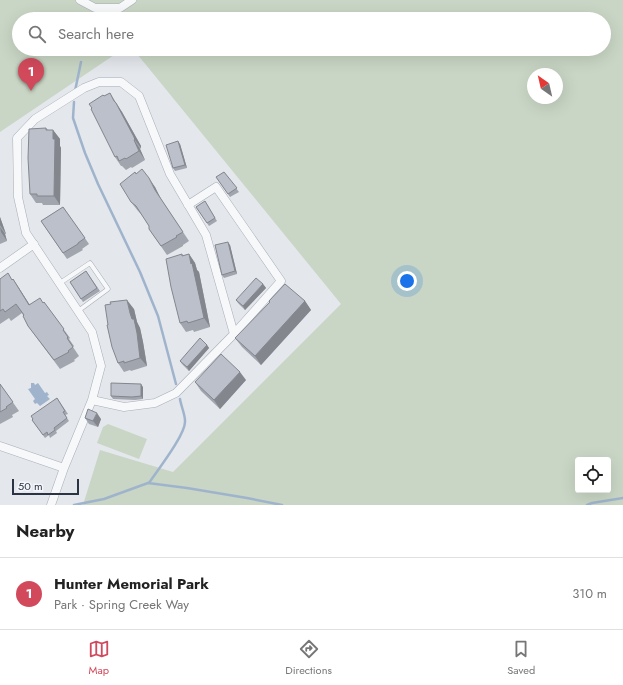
<!DOCTYPE html>
<meta charset="utf-8">
<style>
:root{--surface:#fff;--page:#f2f2f2;--text:#222;--muted:#767676;--line:#e0e0e0;--accent:#d1495b}
body{margin:0;font-family:Jost,sans-serif;background:var(--page);color:var(--text)}
.controls{position:absolute;right:12px;bottom:12px;display:grid;overflow:hidden;border-radius:4px;box-shadow:0 4px 16px #0002}
.controls button{width:36px;height:36px;display:grid;place-items:center;padding:0;border:0;border-bottom:1px solid var(--line);background:var(--surface);color:var(--text);font:20px sans-serif}
.compass{position:absolute;left:527px;top:68px;width:36px;height:36px;border-radius:50%;background:var(--surface);box-shadow:0 4px 16px #0002;rotate:326deg}
.scale{position:absolute;left:12px;bottom:10px;width:67px;box-sizing:border-box;padding-left:4px;border:2px solid #2b3445;border-top:0;font-size:11px;line-height:14px;white-space:nowrap;color:#2b3445;-webkit-text-stroke:3px #f4f6f9;paint-order:stroke}
.you{position:absolute;left:407px;top:281px;width:14px;height:14px;margin:-10px;border:3px solid #fff;border-radius:50%;background:#1a73e8;box-shadow:0 0 0 6px #1a73e833}
.badge{display:grid;place-items:center;width:26px;height:26px;border-radius:50%;background:var(--accent);color:#fff;font-size:13px;font-weight:700}
.pin{position:absolute;translate:-50% -33px;filter:drop-shadow(0 1px 2px #0008)}
.pin::after{content:'';position:absolute;top:21px;width:14px;height:12px;background:inherit;clip-path:polygon(0 0,100% 0,50% 100%)}
.list{margin:0;padding:0;list-style:none}
h2{display:flex;justify-content:space-between;align-items:center;height:52px;margin:0;padding:0 16px;font-size:17px}
h2 small{font-size:13px;font-weight:400;color:var(--muted)}
.list li{display:grid;grid-template-columns:26px 1fr auto;gap:12px;align-items:center;box-sizing:border-box;height:72px;padding:0 16px;border-top:1px solid var(--line)}
.list b{display:block;font-size:15px;white-space:nowrap}
.list p{margin:0;font-size:13px;white-space:nowrap;color:var(--muted)}
.list em{font-size:13px;font-style:normal;color:var(--muted)}
.icon{flex:none;width:22px;height:22px;fill:none;stroke:currentColor;stroke-width:2;stroke-linecap:round;stroke-linejoin:round}
.map{position:relative;flex:none;width:623px;height:505px;overflow:hidden}
.search{position:absolute;background:var(--surface);box-shadow:0 4px 16px #0002;left:12px;right:12px;top:12px;height:44px;display:flex;align-items:center;gap:10px;box-sizing:border-box;padding:0 14px;border-radius:22px;color:var(--muted);font-size:15px}
.sheet{height:124px;background:var(--surface)}
nav{display:flex;justify-content:space-around;align-items:center;box-sizing:border-box;height:56px;border-top:1px solid var(--line);background:var(--surface);font-size:11px;color:var(--muted)}
nav a{display:grid;justify-items:center;gap:2px}
nav .on{color:var(--accent)}
.map>svg:first-child{display:block}
.green{fill:#c9d6c5;fill-rule:evenodd}
.water{fill:#9fb4cc}
.lines{fill:none;stroke-linecap:round;stroke-linejoin:round}
.stream{stroke:#9fb4cc;stroke-width:2.5}
.lane-casing{stroke:#a9aeb7;stroke-width:5}
.street-casing{stroke:#a9aeb7;stroke-width:9}
.lane{stroke:#f7f8fa;stroke-width:4}
.street{stroke:#f7f8fa;stroke-width:8}
.wall{fill:#a1a5ae}
.shaded-wall{fill:#83868d}
.building{fill:#bbc0ca;stroke:#83868d}
</style>
<div class="map">
<svg width="623" height="505" viewBox="0 0 623 505">
<rect width="100%" height="100%" fill="#e4e7ec"/>
<path class="green" d="M 0,0 L 623,0 L 623,505 L 83,505 L 100,450 L 173,472 L 341,304 L 133,49 L 604,49 L 604,19 L 19,19 L 19,49 L 123,49 L 0,132 ZM 533,74 L 557,74 L 557,98 L 533,98 ZM 578,460 L 608,460 L 608,490 L 578,490 Z
M 108,424 L 147,439 L 139,459 L 97,443 L 103,427 Z"/>
<path class="water" d="M 31,383 L 34,383 L 35,385 L 38,383 L 45,393 L 47,392 L 49,395 L 47,396 L 50,399 L 40,406 L 37,403 L 35,404 L 33,401 L 35,399 L 28,389 L 31,388 Z"/>
<g class="lines">
<path class="stream" d="M 75,91 L 81,62
M 74,102 L 73,118 L 85,153 L 98,184 L 140,272 L 158,316 L 176,384
M 149,483 C 157,471 186,434 185,421 C 185,414 181,406 180,399
M 74,505 L 104,499 L 148,483 L 187,488 L 247,498 L 282,505
M 587,505 L 592,503 L 623,498"/>
<defs>
<path id="lane" d="M 60,283 L 90,263 L 108,289 L 78,311"/>
<path id="street" d="M 80,0 L 95,8 L 120,8 L 132,0
M 188,205 L 216,187 L 281,281 L 234,334
M 0,268 L 34,244
M 0,446 L 64,468
M 51,505 L 64,468 L 92,400 L 101,366 L 92,332 L 26,233 L 18,197 L 17,138 L 35,119 L 84,88 L 99,82 L 121,82 L 139,96 L 170,174 L 206,235 L 234,334 L 176,393 L 155,403 L 124,407 L 92,400"/>
</defs>
<use href="#lane" class="lane-casing"/>
<use href="#street" class="street-casing"/>
<use href="#lane" class="lane"/>
<use href="#street" class="street"/>
</g>
<path class="wall" d="M 110,93 L 122,112 L 141,146 L 141,148 L 140,149 L 145,160 L 132,168 L 131,167 L 126,170 L 122,166 L 121,166 L 115,157 L 92,108 L 104,96 Z
M 46,128 L 48,130 L 53,130 L 60,139 L 60,146 L 61,148 L 60,205 L 43,205 L 42,203 L 36,203 L 30,194 Z
M 180,144 L 187,168 L 175,171 L 173,168 Z
M 224,172 L 239,192 L 230,197 L 216,177 Z
M 136,174 L 155,187 L 161,199 L 189,241 L 183,245 L 183,246 L 167,255 L 149,229 L 149,226 L 142,215 L 138,211 L 131,202 Z
M 205,201 L 217,221 L 209,226 L 196,207 Z
M 63,207 L 89,244 L 82,249 L 83,250 L 67,259 L 41,221 Z
M 0,217 L 6,234 L 5,234 L 7,241 L 0,244 Z
M 230,245 L 237,274 L 224,278 L 222,275 Z
M 182,254 L 183,256 L 189,254 L 195,263 L 197,270 L 199,272 L 210,327 L 194,332 L 193,330 L 186,332 L 180,323 Z
M 86,271 L 100,291 L 83,302 L 70,282 Z
M 0,279 L 12,280 L 13,279 L 29,304 L 43,303 L 44,302 L 70,338 L 69,339 L 74,346 L 73,347 L 79,356 L 74,360 L 75,361 L 60,369 L 28,326 L 22,313 L 11,321 L 9,318 L 0,324 Z
M 263,284 L 266,288 L 245,310 L 238,303 L 236,300 Z
M 305,301 L 311,310 L 261,365 L 242,347 L 235,338 Z
M 134,309 L 137,322 L 140,328 L 143,342 L 147,366 L 131,371 L 130,370 L 124,372 L 118,363 L 108,325 Z
M 207,345 L 209,348 L 189,371 L 182,364 L 180,361 Z
M 246,380 L 220,409 L 201,391 L 195,382 Z
M 0,384 L 19,411 L 12,415 L 13,417 L 0,424 Z
M 143,387 L 143,399 L 135,400 L 113,399 L 111,396 Z
M 57,398 L 68,414 L 65,415 L 69,421 L 56,431 L 57,433 L 50,438 L 49,435 L 45,438 L 32,420 Z
M 85,418 L 101,419 L 98,427 L 89,424 Z"/>
<path class="shaded-wall" d="M 116,103 L 122,112 L 141,146 L 141,148 L 135,140 Z
M 53,130 L 60,139 L 60,146 L 61,148 L 60,205 L 54,196 Z
M 134,140 L 140,149 L 145,160 L 139,151 Z
M 178,141 L 180,144 L 187,168 L 185,165 Z
M 149,178 L 155,187 L 161,199 L 189,241 L 155,190 Z
M 0,217 L 6,234 L 0,225 Z
M 0,227 L 5,234 L 7,241 L 1,232 Z
M 228,242 L 230,245 L 237,274 L 235,271 Z
M 189,254 L 195,263 L 197,270 L 199,272 L 210,327 L 204,318 Z
M 13,279 L 19,288 L 35,313 L 29,305 Z
M 263,284 L 266,288 L 245,310 L 243,306 Z
M 127,300 L 134,309 L 137,322 L 140,328 L 143,342 L 147,366 L 140,358 L 132,319 L 130,313 Z
M 305,301 L 311,310 L 261,365 L 255,356 Z
M 207,345 L 209,348 L 189,371 L 187,367 Z
M 240,372 L 246,380 L 220,409 L 214,400 Z
M 141,384 L 143,387 L 143,399 L 141,396 Z
M 97,413 L 101,419 L 98,427 L 93,421 Z"/>
<path class="building" d="M 110,93 L 114,101 L 116,103 L 134,137 L 135,140 L 134,140 L 139,151 L 126,159 L 125,158 L 119,161 L 117,156 L 115,157 L 91,109 L 92,108 L 89,104 L 103,95 L 104,96 Z
M 46,128 L 46,130 L 53,130 L 53,139 L 55,139 L 54,196 L 37,196 L 37,194 L 30,194 L 28,158 L 29,129 Z
M 178,141 L 185,165 L 173,168 L 166,145 Z
M 142,169 L 149,178 L 155,190 L 183,232 L 176,236 L 177,237 L 161,246 L 149,229 L 149,226 L 136,206 L 131,202 L 120,184 L 135,172 L 136,174 Z
M 224,172 L 237,188 L 228,194 L 216,177 Z
M 205,201 L 215,218 L 207,223 L 196,207 Z
M 63,207 L 85,238 L 78,243 L 78,244 L 63,253 L 41,221 Z
M 228,242 L 235,271 L 222,275 L 215,245 Z
M 182,254 L 182,256 L 189,254 L 191,264 L 192,263 L 204,318 L 188,323 L 187,321 L 180,323 L 171,287 L 166,259 Z
M 86,271 L 97,288 L 81,299 L 70,282 Z
M 8,273 L 12,280 L 13,279 L 29,305 L 40,298 L 43,303 L 44,302 L 64,329 L 63,330 L 68,337 L 67,338 L 73,347 L 68,351 L 69,352 L 54,360 L 28,326 L 23,316 L 24,315 L 16,304 L 5,312 L 3,309 L 0,311 L 0,279 Z
M 256,278 L 263,284 L 243,306 L 236,300 Z
M 285,284 L 305,301 L 255,356 L 235,338 L 270,302 L 269,301 Z
M 127,300 L 130,313 L 132,319 L 134,319 L 137,333 L 140,358 L 124,363 L 124,361 L 118,363 L 112,347 L 107,325 L 108,325 L 105,305 L 111,304 L 110,302 Z
M 200,338 L 207,345 L 187,367 L 180,361 Z
M 221,354 L 240,372 L 214,400 L 195,382 Z
M 111,383 L 141,384 L 141,396 L 132,397 L 111,396 Z
M 0,384 L 13,402 L 6,407 L 7,408 L 0,412 Z
M 57,398 L 65,411 L 63,412 L 67,418 L 54,428 L 55,430 L 48,435 L 47,432 L 43,435 L 32,420 L 33,419 L 31,416 Z
M 88,409 L 97,413 L 93,421 L 85,418 Z"/>
</svg>
<div class="controls">
<button><svg class="icon" aria-label="locate" viewBox="0 0 24 24"><circle cx="12" cy="12" r="6"/><path d="M12 2v4M12 18v4M2 12h4M18 12h4"/></svg></button>
</div>
<svg class="compass" viewBox="-18 -18 36 36"><path d="M0-13l5 13h-10z" fill="#e53935"/><path d="M0 13l5-13h-10z" fill="#767676"/></svg>
<div class="scale">50 m</div>
<div class="you"></div>
<div class="pin badge" style="left:31px;top:91px">1</div>
<div class="search"><svg class="icon" aria-label="search" viewBox="0 0 24 24"><circle cx="10" cy="10" r="6"/><path d="M15 15l6 6"/></svg>Search here</div>
</div>
<section class="sheet">
<h2>Nearby<small></small></h2>
<ul class="list">
<li><span class="badge">1</span><div><b>Hunter Memorial Park</b><p>Park · Spring Creek Way</p></div><em>310 m</em></li>
</ul>
</section>
<nav>
<a class="on"><svg class="icon" aria-label="map" viewBox="0 0 24 24"><path d="M3 6l6-2 6 2 6-2v14l-6 2-6-2-6 2zM9 4v14M15 6v14"/></svg>Map</a>
<a><svg class="icon" aria-label="directions" viewBox="0 0 24 24"><path d="M12 3l9 9-9 9-9-9zM9 14v-3h6M13 9l2 2-2 2"/></svg>Directions</a>
<a><svg class="icon" aria-label="saved" viewBox="0 0 24 24"><path d="M7 4h10v16l-5-4-5 4z"/></svg>Saved</a>
</nav>
